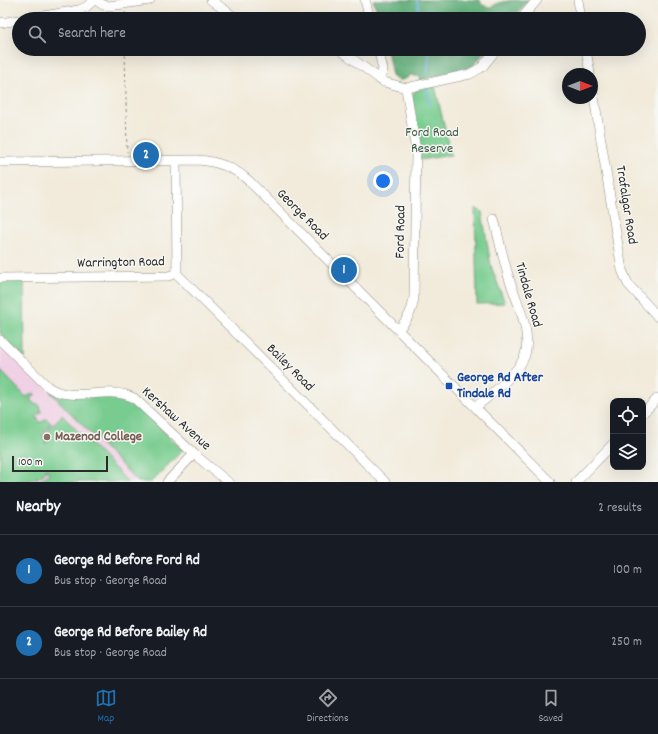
<!DOCTYPE html>
<meta charset="utf-8">
<style>
:root{--surface:#171b24;--page:#20242c;--text:#f1f3f6;--muted:#9ea1a6;--line:#363941;--accent:#1f6fb2}
body{margin:0;font-family:Dekko,sans-serif;background:var(--page);color:var(--text)}
.controls{position:absolute;right:12px;bottom:12px;display:grid;overflow:hidden;border-radius:8px;box-shadow:0 4px 16px #0002}
.controls button{width:36px;height:36px;display:grid;place-items:center;padding:0;border:0;border-bottom:1px solid var(--line);background:var(--surface);color:var(--text);font:20px sans-serif}
.compass{position:absolute;left:562px;top:68px;width:36px;height:36px;border-radius:50%;background:var(--surface);box-shadow:0 4px 16px #0002;rotate:90deg}
.scale{position:absolute;left:12px;bottom:10px;width:96px;box-sizing:border-box;padding-left:4px;border:2px solid #2b2b2b;border-top:0;font-size:11px;line-height:14px;white-space:nowrap;color:#2b2b2b;-webkit-text-stroke:3px #f6f6f2;paint-order:stroke}
.you{position:absolute;left:383px;top:181px;width:14px;height:14px;margin:-10px;border:3px solid #fff;border-radius:50%;background:#1a73e8;box-shadow:0 0 0 6px #1a73e833}
.badge{display:grid;place-items:center;width:26px;height:26px;border-radius:50%;background:var(--accent);color:#fff;font-size:13px;font-weight:700}
.pin{position:absolute;translate:-50% -50%;border:2px solid #fff;box-shadow:0 1px 4px #0006}
.list{margin:0;padding:0;list-style:none}
h2{display:flex;justify-content:space-between;align-items:center;height:52px;margin:0;padding:0 16px;font-size:17px}
h2 small{font-size:13px;font-weight:400;color:var(--muted)}
.list li{display:grid;grid-template-columns:26px 1fr auto;gap:12px;align-items:center;box-sizing:border-box;height:72px;padding:0 16px;border-top:1px solid var(--line)}
.list b{display:block;font-size:15px;white-space:nowrap}
.list p{margin:0;font-size:13px;white-space:nowrap;color:var(--muted)}
.list em{font-size:13px;font-style:normal;color:var(--muted)}
.icon{flex:none;width:22px;height:22px;fill:none;stroke:currentColor;stroke-width:2;stroke-linecap:round;stroke-linejoin:round}
.map{position:relative;flex:none;width:658px;height:482px;overflow:hidden}
.search{position:absolute;background:var(--surface);box-shadow:0 4px 16px #0002;left:12px;right:12px;top:12px;height:44px;display:flex;align-items:center;gap:10px;box-sizing:border-box;padding:0 14px;border-radius:22px;color:var(--muted);font-size:15px}
.sheet{height:196px;background:var(--surface)}
nav{display:flex;justify-content:space-around;align-items:center;box-sizing:border-box;height:56px;border-top:1px solid var(--line);background:var(--surface);font-size:11px;color:var(--muted)}
nav a{display:grid;justify-items:center;gap:2px}
nav .on{color:var(--accent)}
.map>svg:first-child{display:block}
.built{fill:#f0d0e5}
.green{fill:#78cc8f;stroke:#527c5d}
.forest{fill:#62b07a;stroke:#466e52}
.lines{fill:none;stroke-linecap:round;stroke-linejoin:round}
.stream{stroke:#72b4e7;stroke-width:2}
.minor-casing{stroke:#8e8b83;stroke-width:10}
.path{stroke:#8e8b83;stroke-width:1;stroke-dasharray:3 3;stroke-linecap:butt}
.minor{stroke:#fff;stroke-width:9}
.transit-dot{fill:#1a4fb4;stroke:#f6f6f2;stroke-width:1.5}
.education-dot{fill:#8d6e63;stroke:#f6f6f2;stroke-width:1.5}
.labels{text-anchor:middle;dominant-baseline:central;stroke-width:3;stroke-linejoin:round;paint-order:stroke}
.park-label{font-size:14px;fill:#425b49;stroke:#f6f6f2}
.street-label{font-size:14px;fill:#2b2b2b;stroke:#f6f6f2}
.transit-label{font-size:14px;font-weight:bold;fill:#164399;stroke:#f6f6f2;text-anchor:start}
.education-label{font-size:14px;font-weight:bold;fill:#785e54;stroke:#f6f6f2;text-anchor:start}
</style>
<div class="map">
<svg width="658" height="482" viewBox="0 0 658 482">
<rect width="100%" height="100%" fill="#f6f6f2"/>
<filter id="ink" filterUnits="userSpaceOnUse"><feTurbulence type="fractalNoise" baseFrequency=".025" numOctaves="2"/><feDisplacementMap in="SourceGraphic" scale="8" xChannelSelector="R" yChannelSelector="G"/><feConvolveMatrix kernelMatrix="1 2 1 2 8 2 1 2 1" color-interpolation-filters="sRGB"/></filter>
<filter id="wash" filterUnits="userSpaceOnUse"><feTurbulence type="fractalNoise" baseFrequency=".012" numOctaves="4" result="noise"/><feDisplacementMap in="SourceGraphic" scale="16" xChannelSelector="R" yChannelSelector="G"/><feGaussianBlur stdDeviation="0.9" result="paint"/><feColorMatrix in="noise" values="0 0 0 0 0 0 0 0 0 0 0 0 0 0 0 0 0 1.4 0 .05"/><feComposite in="paint" operator="in"/></filter>
<g filter="url(#wash)">
<rect width="100%" height="100%" fill="#f2ebdb"/>
<path class="built" d="M 0,344 L 50,392 L 138,482 L 0,482 Z"/>
<path class="green" d="M 435,86 L 451,155 L 420,160 L 411,96 L 416,90 Z
M 475,208 L 482,212 L 491,266 L 505,303 L 477,304 Z
M 24,280 L 25,359 L 0,333 L 0,281 Z
M 0,370 L 26,397 L 34,393 L 36,395 L 30,399 L 35,405 L 37,403 L 40,406 L 42,412 L 36,416 L 40,423 L 46,419 L 52,424 L 42,434 L 46,440 L 45,444 L 48,442 L 44,435 L 62,415 L 128,482 L 39,482 L 49,473 L 46,469 C 45,482 13,482 0,482 Z
M 50,392 L 128,395 L 183,450 L 151,482 L 138,482 Z"/>
<path class="forest" d="M 373,0 L 480,0 C 481,6 486,7 492,7 C 499,0 519,0 529,0 L 513,19 L 380,19 Z
M 387,49 L 487,49 L 473,66 L 419,81 L 420,76 L 413,76 L 412,74 C 406,80 398,83 392,76 Z"/>
<g class="lines">
<path class="stream" d="M 417,0 L 420,19
M 427,73 L 429,58 L 428,49
M 427,87 L 430,105"/>
</g>
</g>
<g filter="url(#ink)">
<g class="lines">
<defs>
<path id="minor" d="M 96,0 L 103,5 L 109,6 L 150,0
M 211,0 L 237,19
M 365,0 L 370,19
M 578,0 L 581,19
M 26,19 L 79,10 L 86,7 L 94,0
M 521,19 L 537,0
M 0,23 L 19,20
M 339,49 L 384,82 L 406,88 L 470,74 L 482,67 L 497,49
M 378,49 L 383,69 L 380,80
M 586,49 L 590,74
M 592,85 L 622,270 L 628,284 L 658,317
M 0,162 L 197,160 C 217,161 234,167 249,181 L 550,482
M 176,273 L 385,482
M 0,278 L 168,276 L 175,274 L 177,270 L 176,160
M 398,330 C 407,320 413,311 414,296 L 416,151 L 406,88
M 0,340 L 47,386 C 71,405 108,384 134,398 L 194,454 L 228,482
M 475,407 C 488,398 521,370 525,355 C 532,330 516,301 509,278 C 503,259 499,239 494,219
M 643,413 L 658,398
M 167,482 L 194,454
M 576,482 L 613,444"/>
</defs>
<use href="#minor" class="minor-casing"/>
<path class="path" d="M 125,12 L 125,19
M 125,49 L 127,152"/>
<use href="#minor" class="minor"/>
</g>
</g>
<rect class="transit-dot" x="445" y="382" width="8" height="8" rx="2"/>
<circle class="education-dot" cx="47" cy="437" r="4"/>
<g class="labels">
<g class="park-label">
<text x="432" y="133">Ford Road<tspan x="432" dy="16">Reserve</tspan></text>
</g>
<g class="street-label">
<text transform="translate(626 205) rotate(81)">Trafalgar Road</text>
<text transform="translate(302 215) rotate(45)">George Road</text>
<text transform="translate(401 232) rotate(-89)">Ford Road</text>
<text transform="translate(121 263) rotate(-1)">Warrington Road</text>
<text transform="translate(528 295) rotate(74)">Tindale Road</text>
<text transform="translate(290 368) rotate(45)">Bailey Road</text>
<text transform="translate(176 419) rotate(42)">Kershaw Avenue</text>
</g>
<g class="transit-label">
<text x="457" y="378">George Rd After<tspan x="457" dy="16">Tindale Rd</tspan></text>
</g>
<g class="education-label">
<text x="55" y="437">Mazenod College</text>
</g>
</g>
</svg>
<div class="controls">
<button><svg class="icon" aria-label="locate" viewBox="0 0 24 24"><circle cx="12" cy="12" r="6"/><path d="M12 2v4M12 18v4M2 12h4M18 12h4"/></svg></button>
<button><svg class="icon" aria-label="layers" viewBox="0 0 24 24"><path d="M12 4l9 5-9 5-9-5zM3 14l9 5 9-5"/></svg></button>
</div>
<svg class="compass" viewBox="-18 -18 36 36"><path d="M0-13l5 13h-10z" fill="#e53935"/><path d="M0 13l5-13h-10z" fill="#9ea1a6"/></svg>
<div class="scale">100 m</div>
<div class="you"></div>
<div class="pin badge" style="left:344px;top:270px">1</div>
<div class="pin badge" style="left:146px;top:155px">2</div>
<div class="search"><svg class="icon" aria-label="search" viewBox="0 0 24 24"><circle cx="10" cy="10" r="6"/><path d="M15 15l6 6"/></svg>Search here</div>
</div>
<section class="sheet">
<h2>Nearby<small>2 results</small></h2>
<ul class="list">
<li><span class="badge">1</span><div><b>George Rd Before Ford Rd</b><p>Bus stop · George Road</p></div><em>100 m</em></li>
<li><span class="badge">2</span><div><b>George Rd Before Bailey Rd</b><p>Bus stop · George Road</p></div><em>250 m</em></li>
</ul>
</section>
<nav>
<a class="on"><svg class="icon" aria-label="map" viewBox="0 0 24 24"><path d="M3 6l6-2 6 2 6-2v14l-6 2-6-2-6 2zM9 4v14M15 6v14"/></svg>Map</a>
<a><svg class="icon" aria-label="directions" viewBox="0 0 24 24"><path d="M12 3l9 9-9 9-9-9zM9 14v-3h6M13 9l2 2-2 2"/></svg>Directions</a>
<a><svg class="icon" aria-label="saved" viewBox="0 0 24 24"><path d="M7 4h10v16l-5-4-5 4z"/></svg>Saved</a>
</nav>
